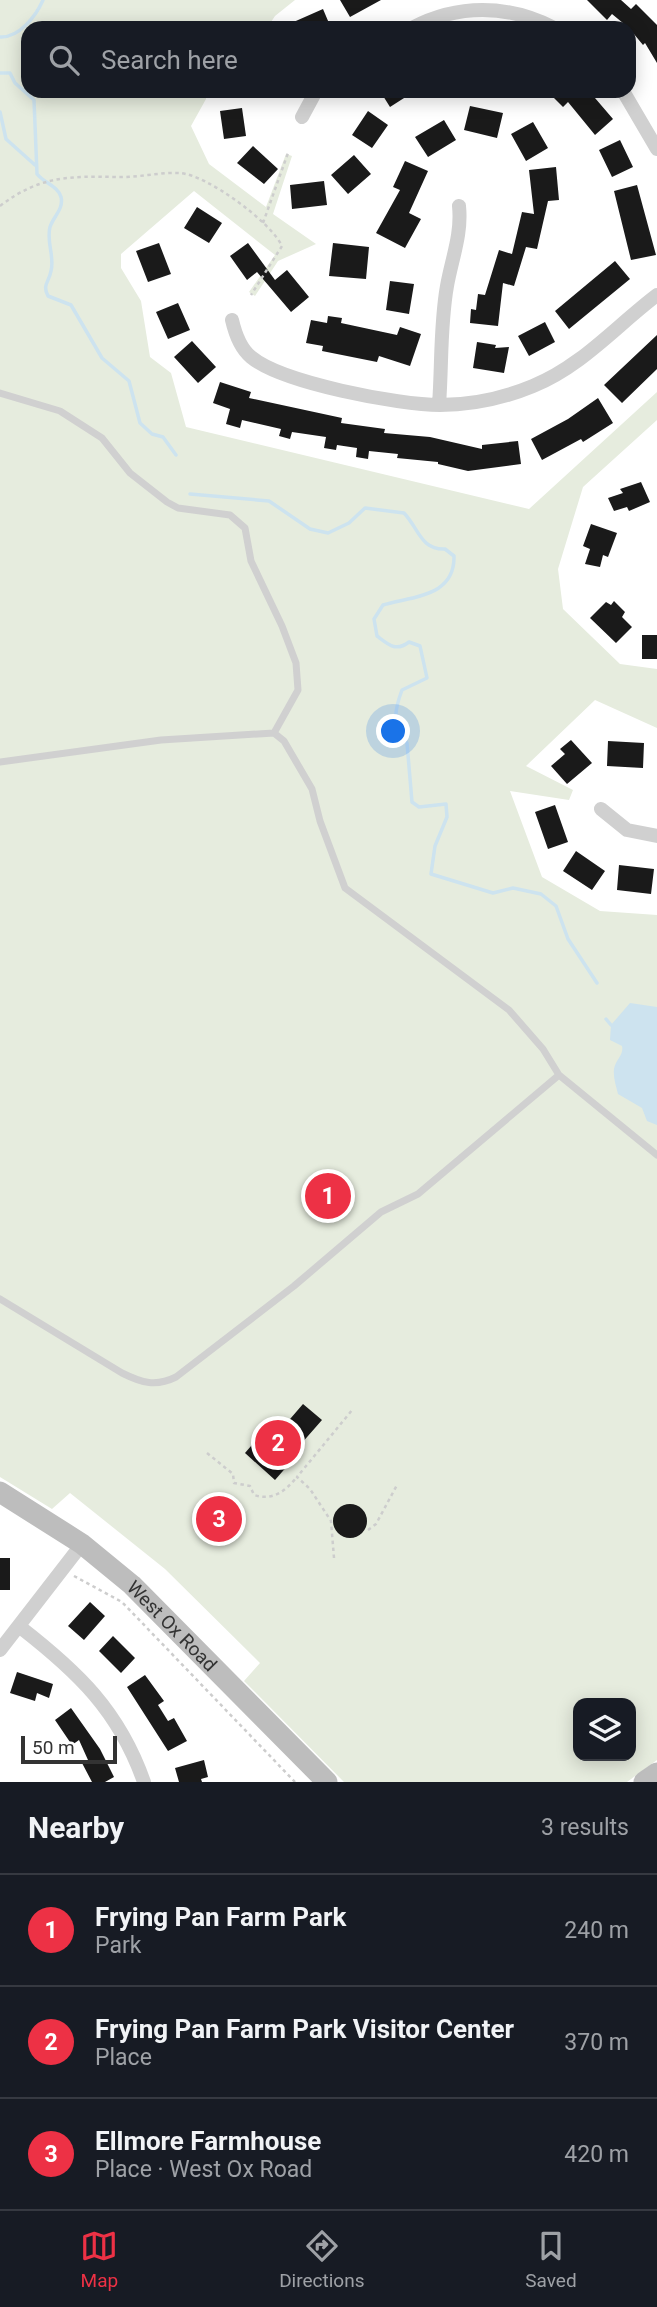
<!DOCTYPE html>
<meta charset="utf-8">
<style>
:root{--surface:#171b24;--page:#242831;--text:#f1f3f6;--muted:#9ea1a6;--line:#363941;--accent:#ed3145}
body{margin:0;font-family:Roboto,sans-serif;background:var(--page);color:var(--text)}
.controls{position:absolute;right:21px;bottom:21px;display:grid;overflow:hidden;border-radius:14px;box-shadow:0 4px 18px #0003}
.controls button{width:63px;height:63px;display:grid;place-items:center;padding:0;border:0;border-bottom:2px solid var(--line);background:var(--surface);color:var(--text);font:35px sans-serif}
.scale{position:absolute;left:21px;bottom:18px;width:96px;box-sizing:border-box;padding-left:7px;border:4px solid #333;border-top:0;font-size:19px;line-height:24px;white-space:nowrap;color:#333;-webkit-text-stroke:5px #fff;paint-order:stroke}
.you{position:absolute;left:394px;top:732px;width:24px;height:24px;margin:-18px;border:5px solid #fff;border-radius:50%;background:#1a73e8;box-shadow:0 0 0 10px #1a73e833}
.badge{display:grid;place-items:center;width:46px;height:46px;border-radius:50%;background:var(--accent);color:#fff;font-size:23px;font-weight:700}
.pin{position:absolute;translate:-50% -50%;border:4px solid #fff;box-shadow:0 2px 7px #0006}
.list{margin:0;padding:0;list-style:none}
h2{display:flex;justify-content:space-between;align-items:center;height:91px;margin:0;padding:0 28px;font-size:30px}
h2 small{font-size:23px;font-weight:400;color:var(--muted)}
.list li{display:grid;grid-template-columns:46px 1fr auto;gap:21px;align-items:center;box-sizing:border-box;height:112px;padding:0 28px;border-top:2px solid var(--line)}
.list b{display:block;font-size:26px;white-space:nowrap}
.list p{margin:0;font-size:23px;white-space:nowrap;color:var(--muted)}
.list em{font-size:23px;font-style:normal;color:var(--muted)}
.icon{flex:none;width:38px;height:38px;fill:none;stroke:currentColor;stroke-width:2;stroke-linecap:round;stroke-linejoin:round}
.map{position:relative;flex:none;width:657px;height:1782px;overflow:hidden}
.search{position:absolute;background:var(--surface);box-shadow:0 4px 18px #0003;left:21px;right:21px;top:21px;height:77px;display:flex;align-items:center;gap:18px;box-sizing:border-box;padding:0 24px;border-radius:21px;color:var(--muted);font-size:26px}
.sheet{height:427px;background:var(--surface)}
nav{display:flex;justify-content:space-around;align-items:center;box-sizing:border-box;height:98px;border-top:2px solid var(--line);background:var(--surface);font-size:19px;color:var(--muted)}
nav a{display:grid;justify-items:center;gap:4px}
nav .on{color:var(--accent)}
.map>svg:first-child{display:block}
.green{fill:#e6ecde;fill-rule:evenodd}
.water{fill:#cde3ef}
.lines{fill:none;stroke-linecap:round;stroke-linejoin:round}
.stream{stroke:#cde3ef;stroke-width:3.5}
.building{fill:#1a1a1a}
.path{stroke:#cdcdcd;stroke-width:2.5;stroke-dasharray:3.5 3.5;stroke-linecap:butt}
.service{stroke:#d0d0d0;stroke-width:7}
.minor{stroke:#d0d0d0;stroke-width:14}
.secondary{stroke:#bdbdbd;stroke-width:21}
.labels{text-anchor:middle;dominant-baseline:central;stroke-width:7;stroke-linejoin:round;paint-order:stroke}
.street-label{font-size:19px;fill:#333;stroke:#fff}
</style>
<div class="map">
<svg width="657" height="1782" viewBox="0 0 657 1782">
<rect width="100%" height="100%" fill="#fff"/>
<path class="green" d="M 0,0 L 295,0 L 275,16 L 267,28 L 28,28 L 28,91 L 206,91 L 206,99 L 191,126 L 209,164 L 266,207 L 286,154 L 292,156 L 273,214 L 316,244 L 278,261 L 255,296 L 249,292 L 275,255 L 194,191 L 121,254 L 121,268 L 141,301 L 150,357 L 171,373 L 186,427 L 529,509 L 657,392 L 657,420 L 583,487 L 558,569 L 563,609 L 620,664 L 657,669 L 657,728 L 595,700 L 526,766 L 573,790 L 569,800 L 510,791 L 542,877 L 600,911 L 657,915 L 657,1760 L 627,1782 L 344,1782 L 244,1681 L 260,1663 L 165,1569 L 70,1493 L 52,1509 L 0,1477 ZM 578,1703 L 631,1703 L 631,1756 L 578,1756 Z"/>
<path class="water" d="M 630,1003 L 657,1007 L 657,1125 L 647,1121 L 642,1108 L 618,1094 C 616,1086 613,1077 614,1069 C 616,1059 624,1055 622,1046 L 610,1040 L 611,1025 Z"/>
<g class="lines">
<path class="stream" d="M 0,37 C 19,38 36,16 43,0
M 0,73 L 10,73 L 15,83 L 34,100 L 37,174 C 44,183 58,186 61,197 C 64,209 53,217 50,227 C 46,242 55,257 51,271 C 49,282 42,285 48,296 L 71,305 L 102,358 L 129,381 L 140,423 L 152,434 L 163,437 L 176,455
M 0,112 L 6,139 L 35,165
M 190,494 L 269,501 L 310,529 L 328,533 L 349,523 L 365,508 L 404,513 C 419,529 421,550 445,549 L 454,556 C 455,597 413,596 383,605 L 374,619 L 377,636 C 389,645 396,652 409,642 L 420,646 L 427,678 L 402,690 C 394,711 392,725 407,743 L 412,802 L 419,807 L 446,804 L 447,817 L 435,846 L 431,874 L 493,893 L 513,888 L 541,894 L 556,906 L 568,939 L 597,983
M 606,1019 L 611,1025"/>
</g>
<path class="building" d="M 340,0 L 381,0 L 350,17 Z
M 587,0 L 621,0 L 631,9 L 636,4 L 657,25 L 657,63 L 645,43 L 643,45 L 629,28 L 612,14 L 607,20 Z
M 323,9 L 331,28 L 280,28 Z
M 380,91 L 415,91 L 390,107 Z
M 547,91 L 589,91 L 613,119 L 595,135 L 568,102 L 563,107 Z
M 470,106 L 503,113 L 497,138 L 464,130 Z
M 242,108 L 246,136 L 224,139 L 220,111 Z
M 368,111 L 388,125 L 372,148 L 352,135 Z
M 444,120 L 456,140 L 428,157 L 415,137 Z
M 533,122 L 548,148 L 526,161 L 511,134 Z
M 620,140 L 633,167 L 612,177 L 599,150 Z
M 253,146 L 278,169 L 264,184 L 237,163 Z
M 354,155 L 371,174 L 348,194 L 331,175 Z
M 405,161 L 428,171 L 409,213 L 421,219 L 405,248 L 376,233 L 400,190 L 393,187 Z
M 556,167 L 559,200 L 548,201 L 537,249 L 526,247 L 514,286 L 503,283 L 498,326 L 470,323 L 471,309 L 476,310 L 478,294 L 485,295 L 499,250 L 512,254 L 522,212 L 534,214 L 529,170 Z
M 324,181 L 327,205 L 292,209 L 290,185 Z
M 637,185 L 656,255 L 631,260 L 614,191 Z
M 197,207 L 222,223 L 209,243 L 184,228 Z
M 159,243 L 171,274 L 148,282 L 136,251 Z
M 248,243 L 275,280 L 287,270 L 309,297 L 291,312 L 257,272 L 247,280 L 230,256 Z
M 333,243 L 369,247 L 366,279 L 329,276 Z
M 615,261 L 630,279 L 569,329 L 555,311 Z
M 390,281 L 414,284 L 409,314 L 386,310 Z
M 178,303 L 190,330 L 168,339 L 156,312 Z
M 328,316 L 342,318 L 341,323 L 397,335 L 400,327 L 421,334 L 410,366 L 379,356 L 377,362 L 322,351 L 323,346 L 306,343 L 311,320 L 327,323 Z
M 545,322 L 555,342 L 529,356 L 518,336 Z
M 657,335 L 657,369 L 622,403 L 604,385 Z
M 192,341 L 216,367 L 198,383 L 174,357 Z
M 477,342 L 496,345 L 495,348 L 509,347 L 504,373 L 473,368 Z
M 220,382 L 251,392 L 249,398 L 342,418 L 341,423 L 385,429 L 384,433 L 430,437 L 482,449 L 482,445 L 518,441 L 521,464 L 468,471 L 438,464 L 438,462 L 397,458 L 398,454 L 369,451 L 368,459 L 356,457 L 357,448 L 337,445 L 336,450 L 324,448 L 326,437 L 292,432 L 290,439 L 279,436 L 281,429 L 242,420 L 240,428 L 226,424 L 230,409 L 213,403 Z
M 598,398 L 613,423 L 583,442 L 581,439 L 542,460 L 531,439 L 568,419 Z
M 641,482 L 650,502 L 629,511 L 627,507 L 614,511 L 608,498 L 623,493 L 620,489 Z
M 591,524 L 617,533 L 608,557 L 603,555 L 600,567 L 585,564 L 590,549 L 583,546 Z
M 614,601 L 625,612 L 622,617 L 632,627 L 616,643 L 590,618 L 606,602 L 611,605 Z
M 642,635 L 657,635 L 657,659 L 642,659 Z
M 571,740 L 592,763 L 567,784 L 551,766 L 565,754 L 560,749 Z
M 608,741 L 644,743 L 643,768 L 607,766 Z
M 555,805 L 568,842 L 548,849 L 535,812 Z
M 576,851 L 605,871 L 592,890 L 563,871 Z
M 619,865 L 654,869 L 651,894 L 617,890 Z
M 303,1404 L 322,1420 L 286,1461 L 289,1464 L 275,1480 L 245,1453 L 269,1425 L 278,1433 Z
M 221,1500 L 237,1513 L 218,1538 L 201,1525 Z
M333 1521a17 17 0 1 1 34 0a17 17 0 1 1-34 0Z
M 0,1558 L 10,1558 L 10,1590 L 0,1590 Z
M 90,1602 L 105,1616 L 84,1640 L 68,1626 Z
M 113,1636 L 135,1658 L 121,1673 L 99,1651 Z
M 17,1672 L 53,1684 L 49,1698 L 37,1693 L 35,1701 L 10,1693 Z
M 145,1675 L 164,1701 L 158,1705 L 168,1721 L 174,1718 L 187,1741 L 168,1751 L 127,1687 Z
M 71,1708 L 100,1749 L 114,1777 L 105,1782 L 92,1782 L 82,1763 L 88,1760 L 79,1740 L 72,1745 L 55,1720 Z
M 204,1760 L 208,1777 L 201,1779 L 202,1782 L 179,1782 L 175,1768 Z"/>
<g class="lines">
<path class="path" d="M 0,206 C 39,176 69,176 116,177 C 137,178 159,172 180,173 C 207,175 270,221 282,246 L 251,295
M 263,223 L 288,153
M 207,1453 L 233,1474 L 234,1483 L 250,1486 L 254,1495 C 274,1501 285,1491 297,1477
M 368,1530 L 376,1524 L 397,1485
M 334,1558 L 331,1521 L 310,1489 L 297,1477 L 353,1409
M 74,1576 L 122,1602 L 295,1782"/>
<path class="service" d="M 0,393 L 60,411 L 102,438 L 130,473 L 167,502 L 178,508 L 230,515 L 245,528 L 251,561 L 282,626 L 296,663 L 298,690 L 274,733
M 0,762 L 161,740 L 274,733 L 284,741 L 312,789 L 320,821 L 345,888 L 509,1010 L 543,1049 L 559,1075 L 657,1155
M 0,1299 L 122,1373 C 142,1383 156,1387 176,1377 L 294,1286 L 381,1212 L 418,1194 L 559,1075"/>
<path class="minor" d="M 412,28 C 457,4 508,4 554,28
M 623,91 L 657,149
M 302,117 L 316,91
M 232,320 C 235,333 240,348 251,357 C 282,383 399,405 440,405 C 472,405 504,398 533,386 C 582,366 616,326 657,295
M 439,405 C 442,365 440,325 447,286 C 452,258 462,234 459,206
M 601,809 L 627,830 L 657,836
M 20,1627 C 78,1672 119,1711 144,1782
M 0,1650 L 82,1544"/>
<g class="secondary">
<path id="s1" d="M 0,1492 L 82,1544 L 132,1585 L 327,1782"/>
<path d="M 644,1782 L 657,1773"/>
</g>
</g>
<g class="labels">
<g class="street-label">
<text stroke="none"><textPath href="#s1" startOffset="219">West Ox Road</textPath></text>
</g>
</g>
</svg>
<div class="controls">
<button><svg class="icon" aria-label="layers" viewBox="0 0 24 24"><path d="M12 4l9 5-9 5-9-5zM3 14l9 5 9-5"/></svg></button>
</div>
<div class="scale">50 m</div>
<div class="you"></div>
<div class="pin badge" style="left:328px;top:1196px">1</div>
<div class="pin badge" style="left:278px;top:1443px">2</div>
<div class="pin badge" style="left:219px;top:1519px">3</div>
<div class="search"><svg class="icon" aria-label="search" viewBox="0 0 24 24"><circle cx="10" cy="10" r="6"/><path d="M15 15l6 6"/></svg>Search here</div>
</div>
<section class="sheet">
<h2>Nearby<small>3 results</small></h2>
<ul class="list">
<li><span class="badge">1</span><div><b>Frying Pan Farm Park</b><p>Park</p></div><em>240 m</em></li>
<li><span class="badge">2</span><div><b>Frying Pan Farm Park Visitor Center</b><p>Place</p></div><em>370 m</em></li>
<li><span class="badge">3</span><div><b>Ellmore Farmhouse</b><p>Place · West Ox Road</p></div><em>420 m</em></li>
</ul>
</section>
<nav>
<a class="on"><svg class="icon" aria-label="map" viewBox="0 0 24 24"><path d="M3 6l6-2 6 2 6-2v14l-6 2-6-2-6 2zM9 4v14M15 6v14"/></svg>Map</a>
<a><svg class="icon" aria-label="directions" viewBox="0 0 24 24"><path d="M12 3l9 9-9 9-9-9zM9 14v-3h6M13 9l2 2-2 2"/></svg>Directions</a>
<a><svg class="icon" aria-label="saved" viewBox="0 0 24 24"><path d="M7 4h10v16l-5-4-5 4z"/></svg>Saved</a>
</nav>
